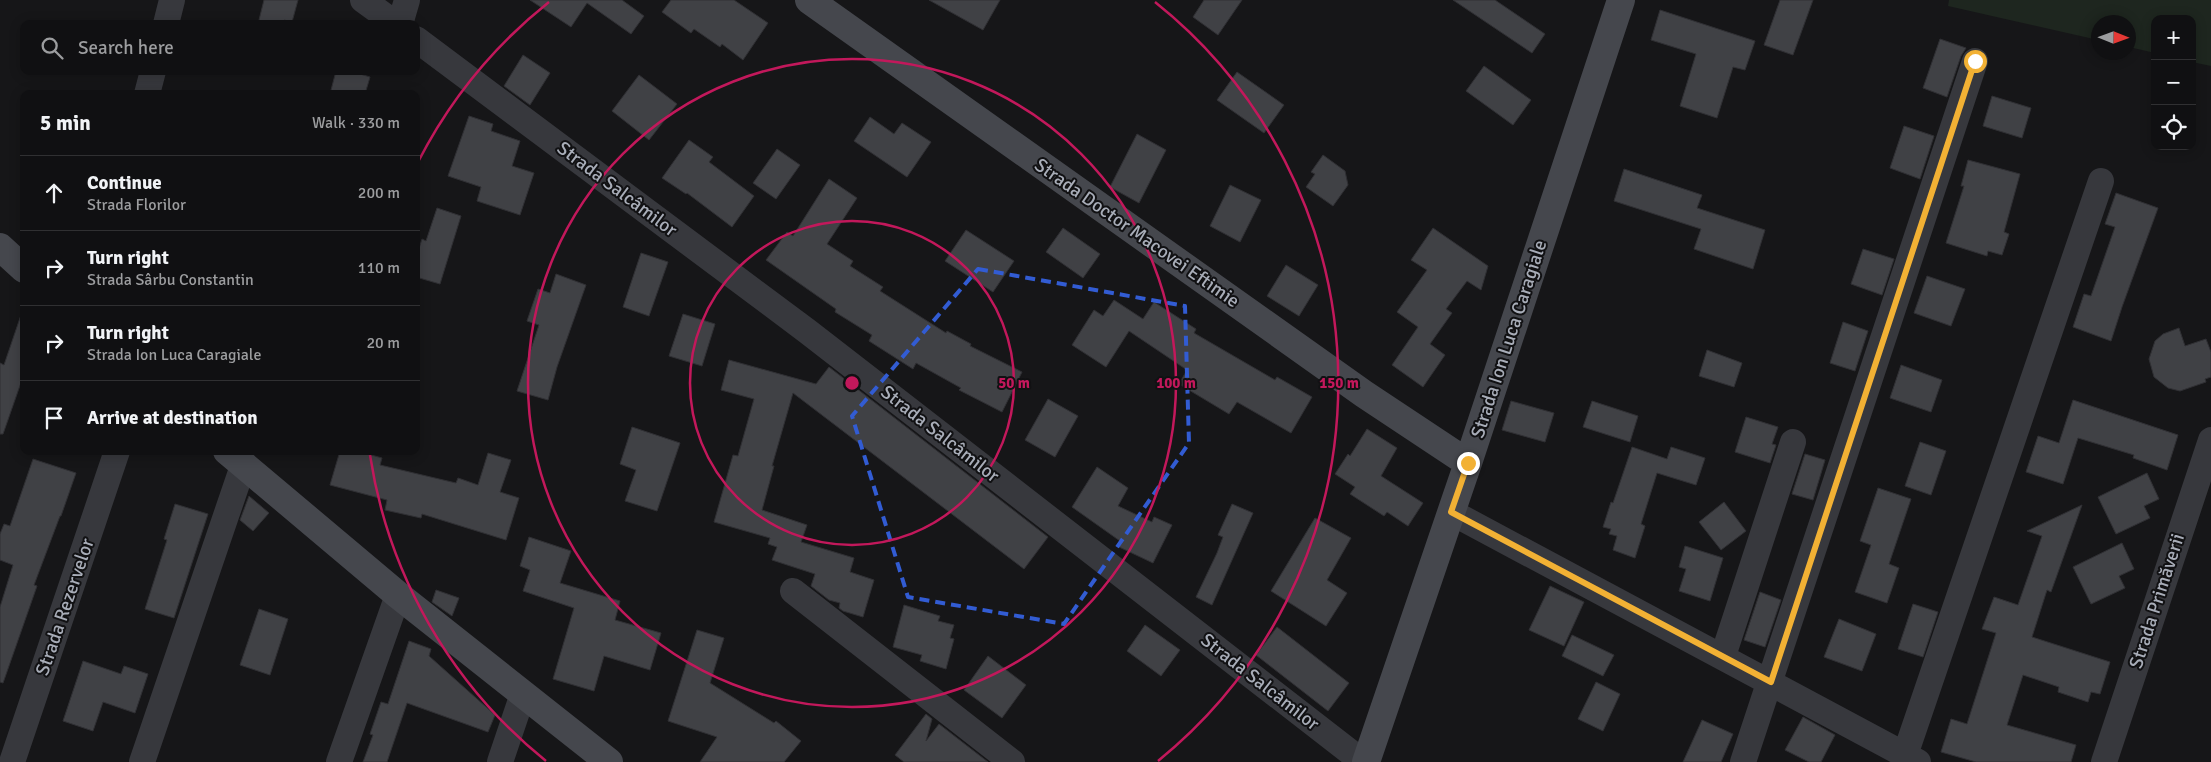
<!DOCTYPE html>
<meta charset="utf-8">
<style>
:root{--surface:#101012;--page:#1e1e20;--text:#f1f3f6;--muted:#9c9d9f;--line:#303032}
body{margin:0;font-family:Signika,sans-serif;background:var(--page);color:var(--text)}
.controls{position:absolute;right:15px;top:15px;display:grid;overflow:hidden;border-radius:10px;box-shadow:0 2px 12px #0003}
.controls button{width:45px;height:45px;display:grid;place-items:center;padding:0;border:0;border-bottom:1px solid var(--line);background:var(--surface);color:var(--text);font:25px sans-serif}
.compass{position:absolute;left:2091px;top:15px;width:45px;height:45px;border-radius:50%;background:var(--surface);box-shadow:0 2px 12px #0003;rotate:91deg}
.stop{position:absolute;width:15px;height:15px;margin:-11px;border:4px solid #f2b134;border-radius:50%;background:#fff}
.stop.end{background:#f2b134;border-color:#fff;box-shadow:0 1px 5px #0008}
.list{margin:0;padding:0;list-style:none}
h2{display:flex;justify-content:space-between;align-items:center;height:65px;margin:0;padding:0 20px;font-size:21px}
h2 small{font-size:16px;font-weight:400;color:var(--muted)}
.list li{display:grid;grid-template-columns:32px 1fr auto;gap:15px;align-items:center;box-sizing:border-box;height:75px;padding:0 20px;border-top:1px solid var(--line)}
.list b{display:block;font-size:19px;white-space:nowrap}
.list p{margin:0;font-size:16px;white-space:nowrap;color:var(--muted)}
.list em{font-size:16px;font-style:normal;color:var(--muted)}
.icon{flex:none;width:28px;height:28px;fill:none;stroke:currentColor;stroke-width:2;stroke-linecap:round;stroke-linejoin:round}
.map{position:relative;flex:none;width:2211px;height:762px;overflow:hidden}
.search{position:absolute;background:var(--surface);box-shadow:0 2px 12px #0003;left:20px;top:20px;width:400px;height:55px;display:flex;align-items:center;gap:12px;box-sizing:border-box;padding:0 18px;border-radius:10px;color:var(--muted);font-size:19px}
.panel{position:absolute;background:var(--surface);box-shadow:0 2px 12px #0003;left:20px;top:90px;width:400px;height:365px;border-radius:10px}
.map>svg:first-child{display:block}
.green{fill:#1e261f}
.building{fill:#404145;stroke:#303034}
.lines{fill:none;stroke-linecap:round;stroke-linejoin:round}
.street{stroke:#37383d;stroke-width:26}
.secondary{stroke:#45474d;stroke-width:28}
.route{stroke:#f2b134;stroke-width:6}
.marked{fill:none;stroke:#325cd3;stroke-width:4;stroke-dasharray:10 6;stroke-linejoin:round}
.ring{fill:none;stroke:#c2185b;stroke-width:2.5}
.labels{text-anchor:middle;dominant-baseline:central;stroke-width:4;stroke-linejoin:round;paint-order:stroke}
.street-label{font-size:19px;fill:#a8adb8;stroke:#111113}
.centre{fill:#c2185b;stroke:#111113;stroke-width:2.5}
.ring-label{font-size:15px;text-anchor:middle;font-weight:bold;fill:#c2185b;stroke:#111113;stroke-width:4;stroke-linejoin:round;paint-order:stroke}
</style>
<div class="map">
<svg width="2211" height="762" viewBox="0 0 2211 762">
<rect width="100%" height="100%" fill="#161618"/>
<path class="green" d="M 1949,0 L 2211,0 L 2211,66 L 2192,62 L 2192,19 L 2155,19 L 2155,53 L 2129,47 L 2128,22 L 2098,22 L 2098,40 L 1948,6 Z"/>
<path class="building" d="M 264,0 L 298,0 L 292,22 L 284,20 L 283,24 L 258,24 Z
M 530,0 L 622,0 L 644,16 L 631,34 L 587,3 L 571,27 Z
M 671,0 L 734,0 L 768,23 L 743,60 L 722,44 L 720,47 L 694,29 L 691,33 L 662,12 Z
M 929,0 L 1000,0 L 983,30 Z
M 1204,0 L 1242,0 L 1218,35 L 1193,17 Z
M 1453,0 L 1495,0 L 1545,34 L 1532,53 Z
M 1780,0 L 1813,0 L 1793,55 L 1764,45 Z
M 1660,10 L 1755,41 L 1745,70 L 1733,67 L 1717,118 L 1680,106 L 1696,54 L 1651,40 Z
M 1940,39 L 1966,48 L 1961,56 L 1947,97 L 1923,88 Z
M 523,55 L 550,73 L 530,105 L 504,86 Z
M 1484,66 L 1531,100 L 1513,125 L 1466,91 Z
M 336,71 L 350,71 L 370,77 L 365,94 L 330,94 Z
M 1237,72 L 1284,105 L 1264,133 L 1217,100 Z
M 639,75 L 677,104 L 649,140 L 612,111 Z
M 1992,96 L 2031,108 L 2022,138 L 1983,126 Z
M 469,116 L 493,124 L 491,131 L 520,141 L 512,166 L 534,173 L 520,215 L 477,201 L 481,187 L 448,176 Z
M 870,117 L 894,134 L 902,123 L 931,142 L 907,177 L 854,141 Z
M 1904,126 L 1934,136 L 1920,179 L 1890,168 Z
M 1137,134 L 1166,150 L 1139,203 L 1110,187 Z
M 689,140 L 713,157 L 709,162 L 754,196 L 732,227 L 687,193 L 686,194 L 662,178 Z
M 777,149 L 800,165 L 776,199 L 753,183 Z
M 1323,155 L 1345,171 L 1348,185 L 1333,206 L 1306,187 L 1315,174 L 1311,172 Z
M 1968,160 L 2020,174 L 2004,232 L 2009,234 L 2002,255 L 1988,251 L 1987,256 L 1946,243 L 1964,186 L 1961,186 Z
M 1624,169 L 1702,195 L 1697,208 L 1765,230 L 1753,269 L 1694,249 L 1701,229 L 1614,201 Z
M 829,179 L 857,198 L 827,244 L 853,261 L 850,266 L 883,287 L 880,291 L 946,333 L 947,331 L 971,344 L 970,346 L 1022,372 L 1002,412 L 959,390 L 961,388 L 916,363 L 913,369 L 869,341 L 872,335 L 835,312 L 836,309 L 766,260 L 787,232 L 793,236 Z
M 1230,185 L 1261,200 L 1240,242 L 1210,226 Z
M 2116,193 L 2158,208 L 2122,307 L 2111,341 L 2073,327 L 2084,294 L 2091,296 L 2115,227 L 2105,224 Z
M 437,208 L 461,216 L 440,284 L 416,277 L 416,258 L 422,239 L 426,241 Z
M 1063,228 L 1100,254 L 1083,278 L 1046,252 Z
M 1433,228 L 1488,266 L 1481,290 L 1467,281 L 1446,309 L 1452,313 L 1430,344 L 1445,355 L 1423,387 L 1392,365 L 1418,327 L 1397,312 L 1427,270 L 1411,260 Z
M 966,230 L 1014,261 L 993,292 L 945,261 Z
M 1863,249 L 1894,259 L 1882,295 L 1851,284 Z
M 641,253 L 668,262 L 649,316 L 623,307 Z
M 1286,265 L 1318,285 L 1299,316 L 1267,296 Z
M 556,274 L 586,285 L 557,367 L 548,400 L 517,391 L 539,325 L 527,321 L 538,289 L 550,293 Z
M 1927,276 L 1965,289 L 1951,326 L 1914,313 Z
M 1114,300 L 1143,319 L 1154,302 L 1196,329 L 1194,333 L 1275,380 L 1277,377 L 1312,397 L 1291,433 L 1237,402 L 1229,414 L 1179,384 L 1187,370 L 1129,331 L 1106,367 L 1072,345 L 1094,310 L 1103,316 Z
M 683,314 L 715,324 L 702,366 L 669,356 Z
M 21,315 L 24,315 L 24,374 L 3,434 L 0,434 L 0,363 L 4,365 Z
M 1843,322 L 1868,331 L 1855,371 L 1830,363 Z
M 2179,328 L 2185,346 L 2206,339 L 2211,352 L 2211,377 L 2205,379 L 2206,382 L 2180,391 L 2168,388 L 2154,377 L 2149,359 L 2155,341 L 2163,334 Z
M 1707,350 L 1742,363 L 1734,387 L 1699,376 Z
M 729,360 L 816,384 L 829,367 L 1048,537 L 1024,569 L 793,393 L 772,466 L 774,466 L 762,510 L 807,525 L 801,542 L 854,558 L 850,572 L 874,580 L 863,617 L 843,611 L 839,608 L 840,603 L 829,600 L 811,586 L 815,574 L 772,560 L 777,547 L 768,544 L 770,538 L 714,522 L 733,455 L 738,456 L 754,399 L 721,390 Z
M 1901,365 L 1942,380 L 1931,412 L 1890,398 Z
M 1048,399 L 1078,416 L 1055,457 L 1025,440 Z
M 2073,400 L 2178,435 L 2167,470 L 2133,458 L 2134,455 L 2078,438 L 2063,484 L 2026,472 L 2038,436 L 2059,443 Z
M 1511,401 L 1554,413 L 1545,442 L 1502,430 Z
M 1592,401 L 1638,416 L 1630,442 L 1583,427 Z
M 1746,417 L 1778,427 L 1772,444 L 1776,445 L 1770,463 L 1735,452 Z
M 632,427 L 680,443 L 657,511 L 625,501 L 636,470 L 620,464 Z
M 1367,429 L 1397,448 L 1381,476 L 1423,503 L 1408,526 L 1387,512 L 1384,516 L 1350,494 L 1355,487 L 1335,474 L 1348,454 L 1350,456 Z
M 1920,442 L 1946,451 L 1931,495 L 1905,486 Z
M 1632,447 L 1667,459 L 1671,447 L 1705,458 L 1696,485 L 1657,473 L 1641,524 L 1645,526 L 1635,558 L 1613,550 L 1617,536 L 1609,534 L 1611,529 L 1603,527 L 1611,502 L 1613,503 Z
M 340,451 L 357,451 L 382,458 L 380,465 L 456,483 L 458,478 L 478,485 L 488,453 L 511,460 L 500,492 L 519,498 L 506,540 L 422,514 L 421,518 L 385,510 L 387,500 L 330,485 Z
M 1805,454 L 1825,460 L 1813,500 L 1792,494 Z
M 33,459 L 76,473 L 61,516 L 60,516 L 34,585 L 37,586 L 3,683 L 0,682 L 0,607 L 13,565 L 0,560 L 0,534 L 4,524 L 10,526 Z
M 1097,467 L 1128,488 L 1118,506 L 1152,522 L 1154,517 L 1172,525 L 1153,563 L 1117,546 L 1120,541 L 1072,507 Z
M 2147,473 L 2159,499 L 2144,506 L 2150,518 L 2116,534 L 2098,497 Z
M 1878,488 L 1911,499 L 1889,564 L 1899,568 L 1887,603 L 1855,592 L 1871,545 L 1860,541 Z
M 249,496 L 269,513 L 253,531 L 240,520 Z
M 1724,502 L 1746,531 L 1721,550 L 1699,522 Z
M 175,504 L 208,514 L 174,618 L 145,609 L 167,540 L 164,539 Z
M 1232,504 L 1253,513 L 1212,605 L 1196,597 L 1217,553 L 1223,537 L 1218,535 Z
M 2082,505 L 2051,592 L 2047,590 L 2032,637 L 2110,662 L 2100,694 L 2091,692 L 2088,702 L 2058,692 L 2059,687 L 2023,675 L 2007,725 L 2076,745 L 2071,762 L 1976,762 L 1941,752 L 1951,719 L 1967,724 L 1996,633 L 1982,629 L 1994,597 L 2018,605 L 2042,536 L 2027,531 Z
M 1315,518 L 1351,538 L 1327,580 L 1347,593 L 1326,626 L 1271,591 Z
M 529,537 L 571,551 L 560,583 L 620,601 L 615,620 L 661,633 L 650,670 L 604,656 L 594,691 L 553,679 L 574,608 L 523,591 L 530,570 L 520,566 Z
M 2122,543 L 2134,569 L 2119,576 L 2125,588 L 2091,604 L 2073,567 Z
M 1685,546 L 1723,558 L 1710,601 L 1679,591 L 1686,569 L 1679,567 Z
M 1550,586 L 1584,602 L 1564,646 L 1529,630 Z
M 436,590 L 459,598 L 452,616 L 432,602 Z
M 1760,592 L 1781,600 L 1765,647 L 1744,640 Z
M 1913,604 L 1938,612 L 1923,657 L 1898,649 Z
M 904,605 L 940,616 L 938,621 L 954,625 L 950,638 L 954,639 L 946,669 L 920,661 L 922,655 L 893,647 Z
M 259,609 L 288,619 L 270,675 L 240,665 Z
M 1839,619 L 1876,634 L 1862,671 L 1824,657 Z
M 1145,625 L 1180,650 L 1161,676 L 1127,651 Z
M 1277,627 L 1349,683 L 1328,711 L 1256,655 Z
M 697,630 L 724,638 L 710,683 L 774,723 L 776,721 L 801,741 L 784,762 L 700,762 L 717,737 L 668,721 Z
M 1572,635 L 1614,655 L 1603,676 L 1562,656 Z
M 409,641 L 431,649 L 429,656 L 495,715 L 488,732 L 407,703 L 387,762 L 363,762 L 373,735 L 370,734 L 381,702 L 388,704 Z
M 988,656 L 1026,685 L 1002,718 L 964,690 Z
M 83,661 L 121,674 L 124,666 L 148,674 L 135,713 L 103,702 L 93,731 L 63,721 Z
M 1596,682 L 1620,694 L 1603,731 L 1578,719 Z
M 926,714 L 932,719 L 926,741 L 939,724 L 988,762 L 904,762 L 895,755 Z
M 1803,717 L 1835,735 L 1821,762 L 1809,762 L 1785,750 Z
M 1702,720 L 1733,734 L 1721,762 L 1683,762 Z"/>
<g class="lines">
<path class="street" d="M 363,0 L 396,24
M 166,24 L 172,0
M 400,24 L 407,0
M 416,39 L 807,331 L 1363,762
M 147,94 L 153,71
M 1451,512 L 1918,762
M 793,591 L 1012,762
M 1723,656 L 1793,442
M 1905,755 L 2101,181
M 12,762 L 117,451
M 142,762 L 243,466
M 339,762 L 398,595
M 500,762 L 523,694
M 1743,762 L 1975,61
M 2104,762 L 2211,440"/>
<path class="secondary" d="M 809,0 L 1364,394 L 1468,463
M 0,247 L 24,269
M 227,451 L 398,595 L 609,762
M 1366,762 L 1468,463 L 1621,0"/>
</g>
<g class="lines">
<path class="route" d="M 1468,463 L 1451,512 L 1771,682 L 1975,61"/>
</g>
<path class="marked" d="M 978,269 L 1185,306 L 1189,443 L 1064,624 L 908,597 L 852,416 Z"/>
<g class="ring">
<circle cx="852" cy="383" r="162"/>
<circle cx="852" cy="383" r="324"/>
<path d="M546 761A487 487 0 0 1 370 455M418 162A487 487 0 0 1 549 2M1155 2A487 487 0 0 1 1158 761"/>
</g>
<g class="labels">
<g class="street-label">
<text transform="translate(617 189) rotate(37)">Strada Salcâmilor</text>
<text transform="translate(1137 233) rotate(35)">Strada Doctor Macovei Eftimie</text>
<text transform="translate(1509 339) rotate(-72)">Strada Ion Luca Caragiale</text>
<text transform="translate(940 434) rotate(38)">Strada Salcâmilor</text>
<text transform="translate(2157 601) rotate(-72)">Strada Primăverii</text>
<text transform="translate(65 607) rotate(-71)">Strada Rezervelor</text>
<text transform="translate(1260 682) rotate(38)">Strada Salcâmilor</text>
</g>
</g>
<circle cx="852" cy="383" r="8" class="centre"/>
<g class="ring-label">
<text x="1014" y="388">50 m</text>
<text x="1176" y="388">100 m</text>
<text x="1339" y="388">150 m</text>
</g>
</svg>
<div class="controls">
<button>+</button>
<button>−</button>
<button><svg class="icon" aria-label="locate" viewBox="0 0 24 24"><circle cx="12" cy="12" r="6"/><path d="M12 2v4M12 18v4M2 12h4M18 12h4"/></svg></button>
</div>
<svg class="compass" viewBox="-18 -18 36 36"><path d="M0-13l5 13h-10z" fill="#e53935"/><path d="M0 13l5-13h-10z" fill="#9c9d9f"/></svg>
<div class="stop" style="left:1975px;top:61px"></div>
<div class="stop end" style="left:1468px;top:463px"></div>
<div class="search"><svg class="icon" aria-label="search" viewBox="0 0 24 24"><circle cx="10" cy="10" r="6"/><path d="M15 15l6 6"/></svg>Search here</div>
<section class="panel">
<h2>5 min<small>Walk · 330 m</small></h2>
<ul class="list">
<li><svg class="icon" aria-label="ahead" viewBox="0 0 24 24"><path d="M12 20V5M6 11l6-6 6 6"/></svg><div><b>Continue</b><p>Strada Florilor</p></div><em>200 m</em></li>
<li><svg class="icon" aria-label="right" viewBox="0 0 24 24"><path d="M7 20v-9h11M14 6l5 5-5 5"/></svg><div><b>Turn right</b><p>Strada Sârbu Constantin</p></div><em>110 m</em></li>
<li><svg class="icon" aria-label="right" viewBox="0 0 24 24"><path d="M7 20v-9h11M14 6l5 5-5 5"/></svg><div><b>Turn right</b><p>Strada Ion Luca Caragiale</p></div><em>20 m</em></li>
<li><svg class="icon" aria-label="arrive" viewBox="0 0 24 24"><path d="M6 21V4h12l-3 4 3 4H6"/></svg><div><b>Arrive at destination</b></div></li>
</ul>
</section>
</div>
